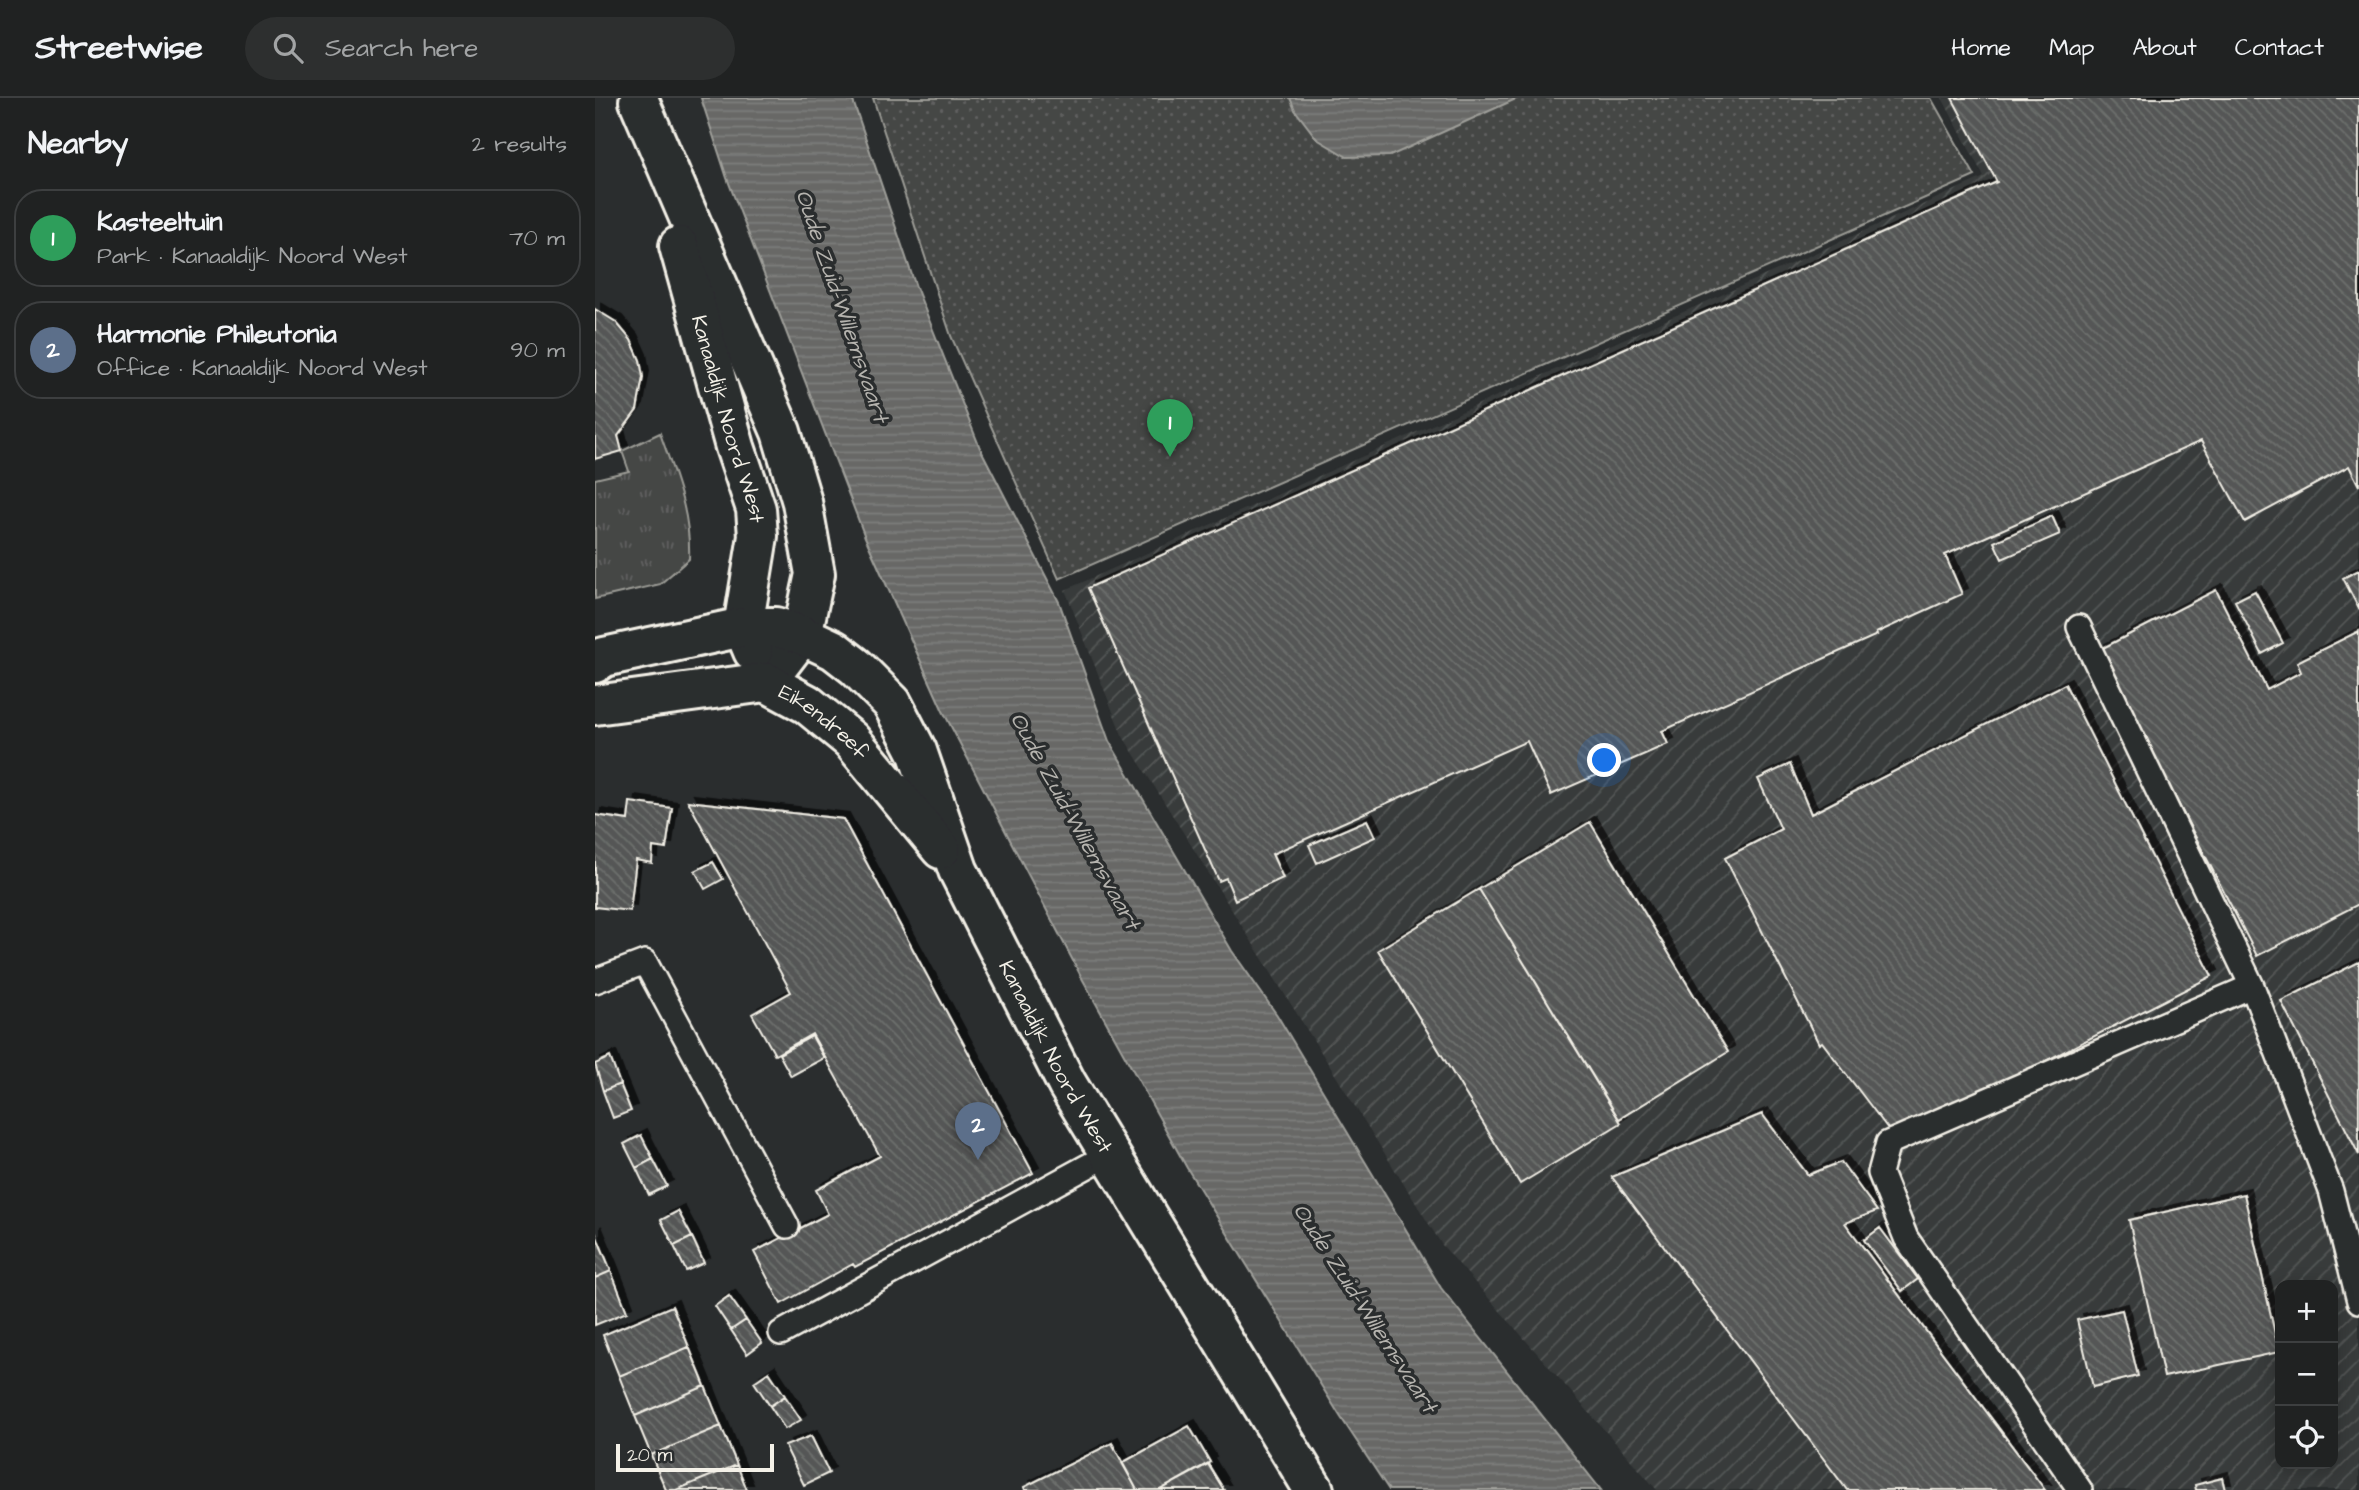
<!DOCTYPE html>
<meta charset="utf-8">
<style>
:root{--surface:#202222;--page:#2d2f2f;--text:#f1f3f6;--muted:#a2a4a5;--line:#3d3f40;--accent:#8bbbb9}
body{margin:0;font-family:"Architects Daughter",sans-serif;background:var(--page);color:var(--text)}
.controls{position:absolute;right:21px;bottom:21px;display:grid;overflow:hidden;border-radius:14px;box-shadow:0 4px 18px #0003}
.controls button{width:63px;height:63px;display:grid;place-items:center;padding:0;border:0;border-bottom:2px solid var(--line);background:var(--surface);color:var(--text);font:35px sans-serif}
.scale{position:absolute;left:21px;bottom:18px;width:158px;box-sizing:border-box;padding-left:7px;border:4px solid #f4f1e8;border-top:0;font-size:19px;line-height:24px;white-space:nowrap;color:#f4f1e8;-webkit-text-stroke:5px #2a2d2e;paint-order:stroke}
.you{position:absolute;left:1010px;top:663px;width:24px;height:24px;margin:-18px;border:5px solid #fff;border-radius:50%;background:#1a73e8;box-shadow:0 0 0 10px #1a73e833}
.badge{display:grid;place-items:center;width:46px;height:46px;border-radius:50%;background:var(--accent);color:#fff;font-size:23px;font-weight:700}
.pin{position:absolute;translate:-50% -58px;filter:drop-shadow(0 2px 4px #0008)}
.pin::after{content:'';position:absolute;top:37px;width:24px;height:21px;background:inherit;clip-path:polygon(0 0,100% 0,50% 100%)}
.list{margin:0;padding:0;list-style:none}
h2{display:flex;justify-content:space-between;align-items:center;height:91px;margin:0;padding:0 28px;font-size:30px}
h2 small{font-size:23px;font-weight:400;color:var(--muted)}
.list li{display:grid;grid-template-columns:46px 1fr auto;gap:21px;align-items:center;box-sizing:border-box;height:98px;margin:0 14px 14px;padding:0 14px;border:2px solid var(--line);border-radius:28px}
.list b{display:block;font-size:26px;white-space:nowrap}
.list p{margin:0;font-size:23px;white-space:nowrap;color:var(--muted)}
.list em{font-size:23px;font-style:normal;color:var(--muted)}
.icon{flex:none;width:38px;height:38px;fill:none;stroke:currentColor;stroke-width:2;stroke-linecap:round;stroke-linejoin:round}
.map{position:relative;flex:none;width:1764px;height:1392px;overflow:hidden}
header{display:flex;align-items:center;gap:42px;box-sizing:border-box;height:98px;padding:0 35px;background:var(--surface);border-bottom:2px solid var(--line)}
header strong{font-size:33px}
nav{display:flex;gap:38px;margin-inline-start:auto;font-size:24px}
.search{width:490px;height:63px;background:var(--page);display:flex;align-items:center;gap:18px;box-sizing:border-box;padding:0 24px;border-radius:38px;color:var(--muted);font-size:26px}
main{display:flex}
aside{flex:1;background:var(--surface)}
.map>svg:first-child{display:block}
.industrial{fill:url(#industrial-furrows);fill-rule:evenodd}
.grass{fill:url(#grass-tufts);stroke:#9c9c96;stroke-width:2}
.park{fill:url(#park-dots);stroke:#9c9c96;stroke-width:2}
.water{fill:url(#water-rules);stroke:#9f9f9a;stroke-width:2}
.building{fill:url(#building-back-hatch);stroke:#f4f1e8;stroke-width:2;filter:url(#shadow)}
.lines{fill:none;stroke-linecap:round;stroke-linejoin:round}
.lane-casing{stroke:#f4f1e8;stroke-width:28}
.secondary-casing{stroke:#f4f1e8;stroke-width:44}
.lane{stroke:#2a2d2e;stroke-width:23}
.secondary{stroke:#2a2d2e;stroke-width:38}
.labels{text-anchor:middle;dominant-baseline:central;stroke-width:7;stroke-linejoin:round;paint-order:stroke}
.street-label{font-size:21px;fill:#f4f1e8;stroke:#2a2d2e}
.water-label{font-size:23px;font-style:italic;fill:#b5b3ae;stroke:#2a2d2e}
</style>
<header>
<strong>Streetwise</strong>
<div class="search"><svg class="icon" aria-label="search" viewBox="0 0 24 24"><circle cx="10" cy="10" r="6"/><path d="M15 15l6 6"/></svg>Search here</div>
<nav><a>Home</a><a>Map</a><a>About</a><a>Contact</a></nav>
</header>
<main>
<aside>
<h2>Nearby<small>2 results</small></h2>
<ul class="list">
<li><span class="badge" style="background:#2e9e5b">1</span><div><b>Kasteeltuin</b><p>Park · Kanaaldijk Noord West</p></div><em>70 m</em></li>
<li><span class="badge" style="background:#5c6f8a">2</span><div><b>Harmonie Phileutonia</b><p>Office · Kanaaldijk Noord West</p></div><em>90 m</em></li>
</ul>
</aside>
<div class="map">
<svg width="1764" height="1392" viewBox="0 0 1764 1392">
<defs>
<pattern id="industrial-furrows" width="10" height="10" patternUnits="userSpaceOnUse" patternTransform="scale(1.75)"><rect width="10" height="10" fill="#373a3a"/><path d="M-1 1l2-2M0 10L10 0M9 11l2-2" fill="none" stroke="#555756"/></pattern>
<pattern id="grass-tufts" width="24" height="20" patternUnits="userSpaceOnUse" patternTransform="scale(1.75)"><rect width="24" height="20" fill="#444645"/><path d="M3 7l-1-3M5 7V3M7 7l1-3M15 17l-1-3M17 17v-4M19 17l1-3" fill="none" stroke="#606160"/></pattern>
<pattern id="park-dots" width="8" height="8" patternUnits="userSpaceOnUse" patternTransform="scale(1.75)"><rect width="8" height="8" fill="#444645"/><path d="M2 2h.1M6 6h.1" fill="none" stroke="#606160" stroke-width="1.8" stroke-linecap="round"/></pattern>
<pattern id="water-rules" width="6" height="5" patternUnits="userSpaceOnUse" patternTransform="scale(1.75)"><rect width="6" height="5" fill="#676866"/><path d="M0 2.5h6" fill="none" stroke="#7d7e7c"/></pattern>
<pattern id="building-back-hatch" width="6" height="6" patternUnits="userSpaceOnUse" patternTransform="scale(1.75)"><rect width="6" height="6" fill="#555756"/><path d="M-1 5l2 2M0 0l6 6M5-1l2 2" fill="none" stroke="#6e706e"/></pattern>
<filter id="shadow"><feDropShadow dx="6" dy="-6" stdDeviation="0" flood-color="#0009"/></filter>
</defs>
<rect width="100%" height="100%" fill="#2a2d2e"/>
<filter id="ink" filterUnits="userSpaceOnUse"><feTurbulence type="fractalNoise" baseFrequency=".0143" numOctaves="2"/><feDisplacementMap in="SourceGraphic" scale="14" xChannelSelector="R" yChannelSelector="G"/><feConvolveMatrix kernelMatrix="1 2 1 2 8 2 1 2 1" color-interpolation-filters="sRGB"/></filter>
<g filter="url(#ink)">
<path class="industrial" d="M 1347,0 L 1764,0 L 1764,1392 L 1062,1392 L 847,1147 L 527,637 L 470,492 L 1389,79 ZM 1685,1187 L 1738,1187 L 1738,1366 L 1685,1366 Z"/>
<path class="grass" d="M 65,335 C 80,379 96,414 94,461 L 65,486 L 0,501 L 0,381 L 34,373 L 27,353 Z"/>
<path class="park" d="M 278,0 L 1336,0 L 1380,78 L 464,481 L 356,238 Z"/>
<path class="water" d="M 106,0 L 257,0 L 321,189 L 385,350 L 464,504 L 514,643 L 637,853 L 682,917 L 846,1190 L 1006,1392 L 794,1392 L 745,1318 L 592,1070 L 488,882 L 348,613 L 270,439 L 132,80 Z
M 695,0 L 923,0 L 795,58 L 752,59 L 722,41 L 700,12 Z"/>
<path class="building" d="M 1357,0 L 1764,0 L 1764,388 L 1754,368 L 1650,424 L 1606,343 L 1350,457 L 1367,496 L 1281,535 L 1282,537 L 1067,633 L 1073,646 L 956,697 L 932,643 L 677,756 L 688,780 L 640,802 L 631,780 L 624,783 L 493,490 L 1402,84 Z
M 0,211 L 21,224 L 36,242 L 45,262 L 48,279 L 42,312 L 23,338 L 27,353 L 0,361 Z
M 1457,418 L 1465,436 L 1407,461 L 1399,444 Z
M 1764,472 L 1764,511 L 1748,480 Z
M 1621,492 L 1672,592 L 1706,574 L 1702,564 L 1764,533 L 1764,806 L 1662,858 L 1504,552 Z
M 1660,493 L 1688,545 L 1667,556 L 1640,503 Z
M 1470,586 L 1617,878 L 1300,1040 L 1227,944 L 1224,946 L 1130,760 L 1186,731 L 1163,681 L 1195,666 L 1216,716 Z
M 93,703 L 248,721 L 438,1075 L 260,1169 L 258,1166 L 186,1206 L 159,1154 L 233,1116 L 221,1092 L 285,1058 L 217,936 L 180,957 L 157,916 L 196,894 Z
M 35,704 L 77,710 L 71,751 L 58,749 L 57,765 L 41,762 L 35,813 L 0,809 L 0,717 L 33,722 Z
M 772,722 L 780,739 L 722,765 L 714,747 Z
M 995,724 L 1133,954 L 1024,1021 L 884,791 Z
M 118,764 L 128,781 L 110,791 L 100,773 Z
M 884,791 L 1026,1025 L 925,1086 L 783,852 Z
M 1764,864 L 1764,1057 L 1686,903 Z
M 217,938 L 229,960 L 196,978 L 184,956 Z
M 15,959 L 25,986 L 8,993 L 0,966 Z
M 25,986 L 36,1013 L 18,1020 L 8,993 Z
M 1167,1016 L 1213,1077 L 1246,1064 L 1282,1113 L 1250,1125 L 1450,1392 L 1252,1392 L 1017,1079 Z
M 46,1037 L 58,1061 L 41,1070 L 29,1046 Z
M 58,1061 L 72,1088 L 54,1097 L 41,1070 Z
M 1649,1096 L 1684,1254 L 1569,1279 L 1534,1122 Z
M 83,1113 L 97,1139 L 79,1148 L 66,1122 Z
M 1285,1130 L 1323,1181 L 1307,1193 L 1269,1142 Z
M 0,1134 L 16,1173 L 0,1180 Z
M 97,1139 L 109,1165 L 91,1173 L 79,1148 Z
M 16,1173 L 32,1214 L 0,1227 L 0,1180 Z
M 134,1198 L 151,1222 L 136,1232 L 120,1208 Z
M 77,1208 L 94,1249 L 24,1278 L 8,1237 Z
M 1527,1212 L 1543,1278 L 1498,1289 L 1482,1222 Z
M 151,1222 L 167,1245 L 152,1256 L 136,1232 Z
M 94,1249 L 110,1288 L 40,1318 L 24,1278 Z
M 174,1274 L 190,1298 L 175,1308 L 159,1284 Z
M 110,1288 L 126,1328 L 56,1357 L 40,1318 Z
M 190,1298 L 206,1322 L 190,1331 L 175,1308 Z
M 126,1328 L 142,1367 L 81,1392 L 71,1392 L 56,1357 Z
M 594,1328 L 615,1364 L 565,1392 L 542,1392 L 527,1365 Z
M 216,1338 L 234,1375 L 209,1387 L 190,1348 Z
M 517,1345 L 542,1392 L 430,1392 L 429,1389 Z
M 613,1366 L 629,1392 L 565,1392 Z
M 142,1367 L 152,1392 L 81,1392 Z
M 1627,1380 L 1630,1392 L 1601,1392 L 1600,1387 Z"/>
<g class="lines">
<defs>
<path id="lane" d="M 1484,529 L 1657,888 L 1736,1093 L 1764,1203
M 0,883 L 50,864 L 192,1128
M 186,1235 L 513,1057
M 1485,1392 L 1311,1140 L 1285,1075 L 1293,1045 L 1657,888"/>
<g id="secondary">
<path d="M 44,3 L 186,334 L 207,404 L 220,476 L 207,537 L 171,584"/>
<path id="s1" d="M 84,148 L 140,349 L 161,411 L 163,438 L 148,529 L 158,553"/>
<path id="s2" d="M 0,565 L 9,559 L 148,529 L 181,529 L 207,537 L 239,552 L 261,569 L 297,605 L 322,653 L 363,772 L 472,986 L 719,1392"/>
<path id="s3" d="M 0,607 L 171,584 L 212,606 L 256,642 L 346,751"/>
</g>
</defs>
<use href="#lane" class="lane-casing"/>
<use href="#secondary" class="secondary-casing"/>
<use href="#lane" class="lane"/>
<use href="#secondary" class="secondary"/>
</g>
</g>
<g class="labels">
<g class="street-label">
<text stroke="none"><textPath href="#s1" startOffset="180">Kanaaldijk Noord West</textPath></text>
<text stroke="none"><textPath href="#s3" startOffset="243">Eikendreef</textPath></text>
<text stroke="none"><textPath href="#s2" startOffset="718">Kanaaldijk Noord West</textPath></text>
</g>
<g class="water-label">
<text transform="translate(247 208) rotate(71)">Oude Zuid-Willemsvaart</text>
<text transform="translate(480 723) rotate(61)">Oude Zuid-Willemsvaart</text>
<text transform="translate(770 1210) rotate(57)">Oude Zuid-Willemsvaart</text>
</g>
</g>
</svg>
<div class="controls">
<button>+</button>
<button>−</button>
<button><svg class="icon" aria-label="locate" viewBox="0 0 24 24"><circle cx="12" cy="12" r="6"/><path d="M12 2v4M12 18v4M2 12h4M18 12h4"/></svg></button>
</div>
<div class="scale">20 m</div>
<div class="you"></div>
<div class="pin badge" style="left:575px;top:359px;background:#2e9e5b">1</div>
<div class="pin badge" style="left:383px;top:1062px;background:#5c6f8a">2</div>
</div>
</main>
